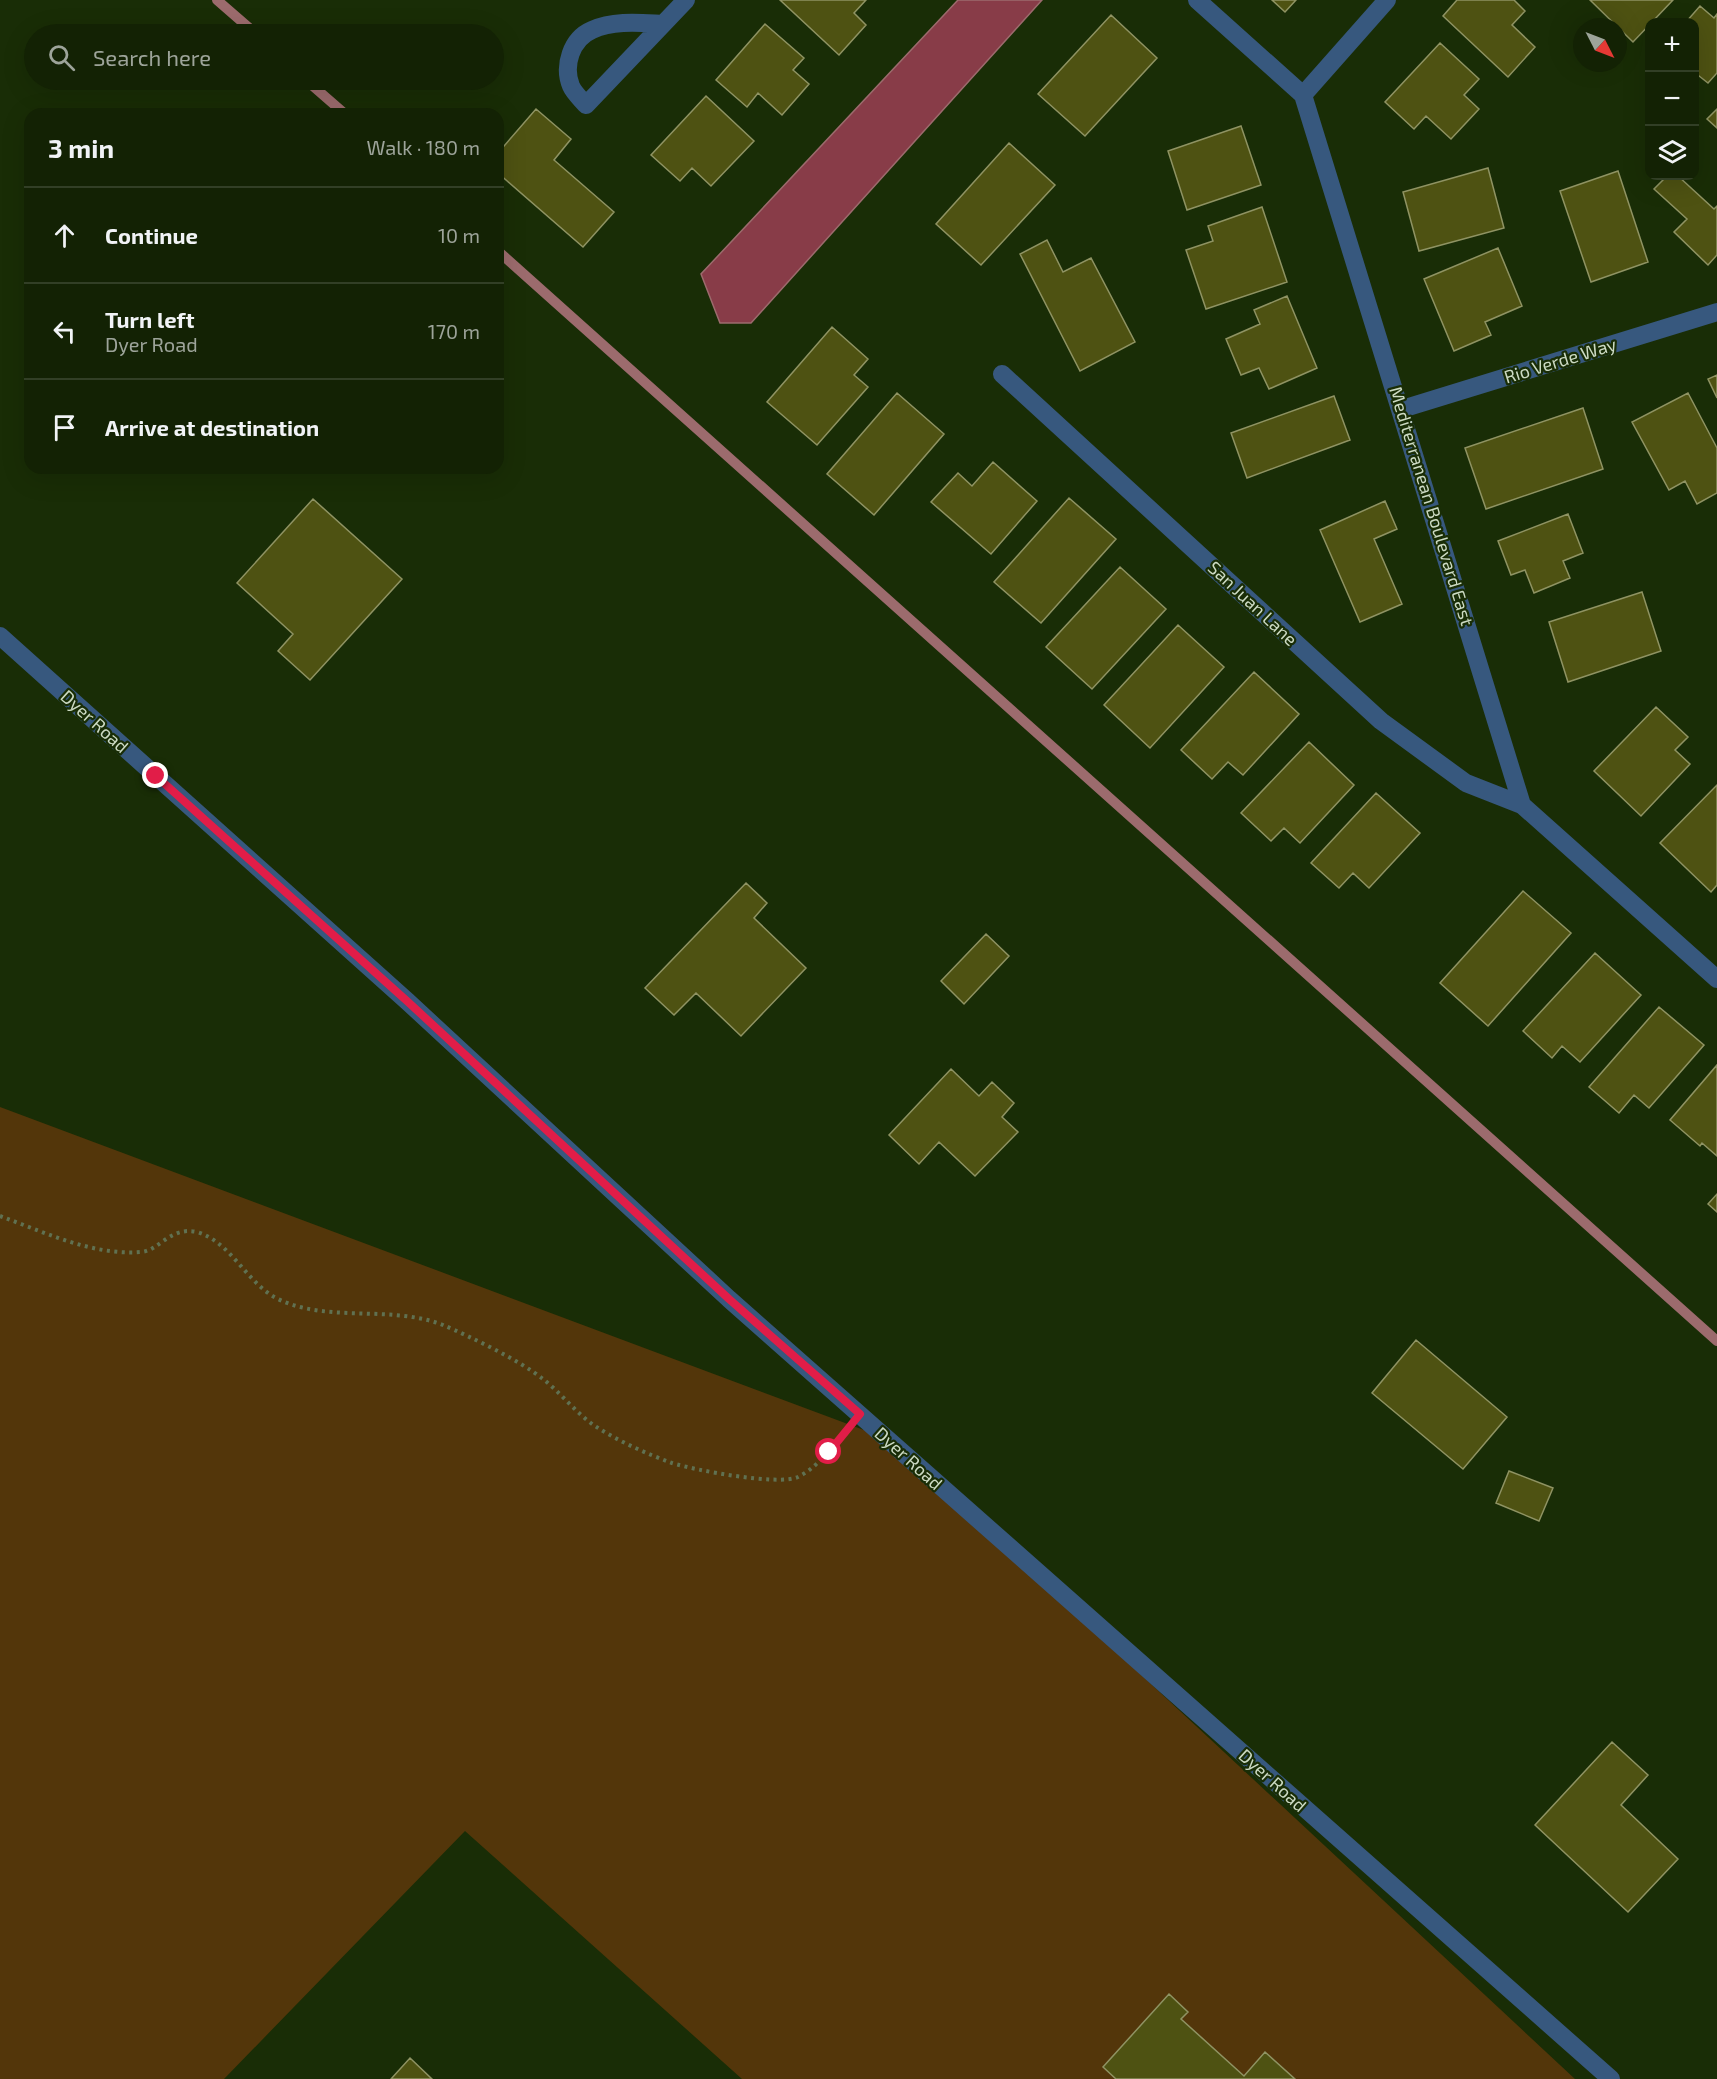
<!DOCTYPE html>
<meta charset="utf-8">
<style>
:root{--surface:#132204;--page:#202f13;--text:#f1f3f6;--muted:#9da49a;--line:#323f26}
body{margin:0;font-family:"Exo 2",sans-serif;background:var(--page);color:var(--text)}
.controls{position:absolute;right:18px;top:18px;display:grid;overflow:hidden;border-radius:12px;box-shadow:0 6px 24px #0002}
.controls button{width:54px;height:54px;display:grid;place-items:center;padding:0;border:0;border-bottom:2px solid var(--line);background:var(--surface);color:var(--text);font:30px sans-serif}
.compass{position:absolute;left:1573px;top:18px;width:54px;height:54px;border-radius:50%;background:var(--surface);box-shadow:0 6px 24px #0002;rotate:132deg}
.stop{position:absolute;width:18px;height:18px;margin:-14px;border:4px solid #e11d48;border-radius:50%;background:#fff}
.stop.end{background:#e11d48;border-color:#fff;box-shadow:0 2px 6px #0008}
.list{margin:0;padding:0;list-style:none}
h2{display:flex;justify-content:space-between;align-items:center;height:78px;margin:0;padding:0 24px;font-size:26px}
h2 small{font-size:20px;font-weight:400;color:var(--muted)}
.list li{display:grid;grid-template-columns:39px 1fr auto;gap:18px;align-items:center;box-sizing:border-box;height:96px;padding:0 24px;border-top:2px solid var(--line)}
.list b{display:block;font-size:22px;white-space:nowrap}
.list p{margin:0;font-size:20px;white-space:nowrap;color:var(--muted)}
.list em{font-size:20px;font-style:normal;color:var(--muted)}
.icon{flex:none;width:33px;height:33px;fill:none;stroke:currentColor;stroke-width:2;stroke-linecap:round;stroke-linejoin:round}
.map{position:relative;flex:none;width:1717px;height:2079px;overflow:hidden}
.search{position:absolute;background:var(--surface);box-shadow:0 6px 24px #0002;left:24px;top:24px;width:480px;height:66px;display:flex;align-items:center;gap:15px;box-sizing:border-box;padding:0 21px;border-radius:33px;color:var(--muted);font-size:22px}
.panel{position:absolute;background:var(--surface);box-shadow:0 6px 24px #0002;left:24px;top:108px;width:480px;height:366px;border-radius:18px}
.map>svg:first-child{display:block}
.green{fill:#53360a}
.water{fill:#883c48;stroke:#9c6b6d;stroke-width:1.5}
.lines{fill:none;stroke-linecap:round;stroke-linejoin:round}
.stream{stroke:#9c6b6d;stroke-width:10}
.building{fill:#4e5212;stroke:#8f9363;stroke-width:1.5}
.path{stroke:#607151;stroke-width:4;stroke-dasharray:3 4.5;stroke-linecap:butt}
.minor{stroke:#37587e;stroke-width:18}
.route{stroke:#e11d48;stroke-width:8}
.labels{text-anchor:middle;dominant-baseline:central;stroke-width:4.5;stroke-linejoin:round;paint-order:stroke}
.street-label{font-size:18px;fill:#ccdac3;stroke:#192d06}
</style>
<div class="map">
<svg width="1717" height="2079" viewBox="0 0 1717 2079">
<rect width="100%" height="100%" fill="#192d06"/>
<path class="green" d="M 0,1107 L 888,1439 L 1575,2079 L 742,2079 L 465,1831 L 224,2079 L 0,2079 Z"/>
<path class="water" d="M 958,0 L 1042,0 L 751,323 L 720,323 L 701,274 Z"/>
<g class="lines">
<path class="stream" d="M 217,0 L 256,34
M 306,80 L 345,114
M 498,251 L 1717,1341"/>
</g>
<path class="building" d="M 780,0 L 866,0 L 854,13 L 866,25 L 839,55 Z
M 1272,0 L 1296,0 L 1285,12 Z
M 1457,0 L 1514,0 L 1525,11 L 1512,25 L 1535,47 L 1508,77 L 1443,16 Z
M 1590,0 L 1673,0 L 1633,42 Z
M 1700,6 L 1714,18 L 1717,14 L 1717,73 L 1708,83 L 1694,72 L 1694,22 L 1686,22 Z
M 1111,15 L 1157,58 L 1085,136 L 1038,94 Z
M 765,24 L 804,58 L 793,70 L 809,84 L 782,115 L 758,93 L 747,107 L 716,80 Z
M 1440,43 L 1479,79 L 1464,95 L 1479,109 L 1451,139 L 1426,116 L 1414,129 L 1385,102 Z
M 706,96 L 754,141 L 711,186 L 692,168 L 680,181 L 651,155 Z
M 536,109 L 571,139 L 554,160 L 614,212 L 583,247 L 498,173 L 498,153 Z
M 1717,109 L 1717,128 L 1707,119 Z
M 1241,126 L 1261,185 L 1187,210 L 1168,151 Z
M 1009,143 L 1055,185 L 981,265 L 936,224 Z
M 1488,168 L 1504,228 L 1419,251 L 1403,192 Z
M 1618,171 L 1648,262 L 1591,282 L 1560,191 Z
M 1667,176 L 1678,176 L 1714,209 L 1717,206 L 1717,255 L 1708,265 L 1674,232 L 1687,219 L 1654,189 Z
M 1262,207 L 1287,282 L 1206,309 L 1186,250 L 1213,241 L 1208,226 Z
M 1047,240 L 1063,272 L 1091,258 L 1135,342 L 1080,371 L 1020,254 Z
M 1498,248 L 1522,306 L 1485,322 L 1491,335 L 1454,351 L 1424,279 Z
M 1287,296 L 1317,368 L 1269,389 L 1259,368 L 1241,375 L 1226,339 L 1260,324 L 1254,310 Z
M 832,327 L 868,359 L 854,375 L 868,387 L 817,445 L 767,402 Z
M 1717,375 L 1717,398 L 1708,379 Z
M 897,393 L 944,434 L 874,515 L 827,474 Z
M 1688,393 L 1717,448 L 1717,493 L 1697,504 L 1685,481 L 1669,490 L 1632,422 Z
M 1334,396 L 1350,440 L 1247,478 L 1231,433 Z
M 1583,408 L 1603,469 L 1486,509 L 1465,448 Z
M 993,462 L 1037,501 L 991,554 L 931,502 L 958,473 L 972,486 Z
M 1069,498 L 1116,539 L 1041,623 L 994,582 Z
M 313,499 L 402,579 L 310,680 L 278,651 L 293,634 L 237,583 Z
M 1385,501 L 1397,529 L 1374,539 L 1402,604 L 1360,622 L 1320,530 Z
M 1568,514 L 1583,553 L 1563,561 L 1570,578 L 1534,593 L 1525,570 L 1511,575 L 1498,541 Z
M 1120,567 L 1166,609 L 1092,689 L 1046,647 Z
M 1642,592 L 1661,651 L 1568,682 L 1549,622 Z
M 1178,625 L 1224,667 L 1150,748 L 1104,705 Z
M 1254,672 L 1299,714 L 1243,775 L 1228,762 L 1212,779 L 1181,750 Z
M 1656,707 L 1688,737 L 1675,750 L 1690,764 L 1641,816 L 1594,771 Z
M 1309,742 L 1354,785 L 1300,843 L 1284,828 L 1271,841 L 1241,813 Z
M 1717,785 L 1717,885 L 1711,892 L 1660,843 Z
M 1376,793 L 1420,833 L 1369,888 L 1353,873 L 1339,888 L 1311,863 Z
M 746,883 L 767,903 L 754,918 L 806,968 L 741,1036 L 696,993 L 674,1015 L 645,988 Z
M 1523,891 L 1571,933 L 1488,1026 L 1440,983 Z
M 986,934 L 1009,956 L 964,1004 L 941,981 Z
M 1595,953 L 1641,995 L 1580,1062 L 1562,1046 L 1552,1058 L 1523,1031 Z
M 1659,1007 L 1704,1045 L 1649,1108 L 1634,1095 L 1619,1113 L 1589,1087 Z
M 1717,1065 L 1717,1156 L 1702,1143 L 1700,1146 L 1670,1120 Z
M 951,1069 L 979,1096 L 992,1082 L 1014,1103 L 1002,1117 L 1018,1132 L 975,1176 L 939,1142 L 919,1164 L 889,1135 Z
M 1717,1194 L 1717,1212 L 1708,1204 Z
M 1416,1340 L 1507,1417 L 1463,1469 L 1372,1393 Z
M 1509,1471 L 1553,1488 L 1539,1521 L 1496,1503 Z
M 1612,1742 L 1648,1775 L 1621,1805 L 1678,1859 L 1628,1912 L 1535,1825 Z
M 1169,1994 L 1188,2012 L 1181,2019 L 1244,2076 L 1265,2052 L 1295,2079 L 1116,2079 L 1103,2067 Z
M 410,2058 L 432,2079 L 391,2079 Z"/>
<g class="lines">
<path class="path" d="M 0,1216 C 44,1232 93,1256 141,1252 C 159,1251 170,1226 197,1232 C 231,1242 246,1282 276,1298 C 327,1324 389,1304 443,1325 C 471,1337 519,1360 543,1379 C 561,1393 576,1413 595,1426 C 618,1441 647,1454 672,1463 C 694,1470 778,1486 798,1477 C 816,1468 829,1451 842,1436"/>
<path class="minor" d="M 1197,0 L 1303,95 L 1522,805 L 1717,979
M 663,24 C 641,23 614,20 592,30 C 571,39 563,66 571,86 C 574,93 581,99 586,105 L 686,0
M 1303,95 L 1387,0
M 1002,374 L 1381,721 L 1466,783 L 1522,805
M 1402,409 L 1717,312
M 0,636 L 407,1001 L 729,1299 L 1611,2079"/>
</g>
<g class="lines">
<path class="route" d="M 156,776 L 407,1001 L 729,1299 L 860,1414 L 829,1452"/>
</g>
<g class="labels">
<g class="street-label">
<text transform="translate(1560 360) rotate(-17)">Rio Verde Way</text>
<text transform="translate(1432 506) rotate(73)">Mediterranean Boulevard East</text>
<text transform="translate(1253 603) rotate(43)">San Juan Lane</text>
<text transform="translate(95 721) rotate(42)">Dyer Road</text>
<text transform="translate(909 1458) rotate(42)">Dyer Road</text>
<text transform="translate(1273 1780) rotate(42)">Dyer Road</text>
</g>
</g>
</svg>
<div class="controls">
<button>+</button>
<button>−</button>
<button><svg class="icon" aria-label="layers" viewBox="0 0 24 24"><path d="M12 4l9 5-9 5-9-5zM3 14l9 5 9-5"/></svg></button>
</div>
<svg class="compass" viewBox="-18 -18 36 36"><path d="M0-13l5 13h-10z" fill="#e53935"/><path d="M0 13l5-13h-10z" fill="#9da49a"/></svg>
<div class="stop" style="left:829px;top:1452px"></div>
<div class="stop end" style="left:156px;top:776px"></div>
<div class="search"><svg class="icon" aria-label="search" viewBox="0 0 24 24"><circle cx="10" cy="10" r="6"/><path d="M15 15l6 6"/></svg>Search here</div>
<section class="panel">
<h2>3 min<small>Walk · 180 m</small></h2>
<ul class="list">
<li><svg class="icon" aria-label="ahead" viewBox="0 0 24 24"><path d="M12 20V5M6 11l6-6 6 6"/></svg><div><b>Continue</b></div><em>10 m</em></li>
<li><svg class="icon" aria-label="left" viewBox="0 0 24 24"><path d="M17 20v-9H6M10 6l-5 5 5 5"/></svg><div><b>Turn left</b><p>Dyer Road</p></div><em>170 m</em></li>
<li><svg class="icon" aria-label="arrive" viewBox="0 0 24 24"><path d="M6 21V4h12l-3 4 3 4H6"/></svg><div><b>Arrive at destination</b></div></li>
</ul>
</section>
</div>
